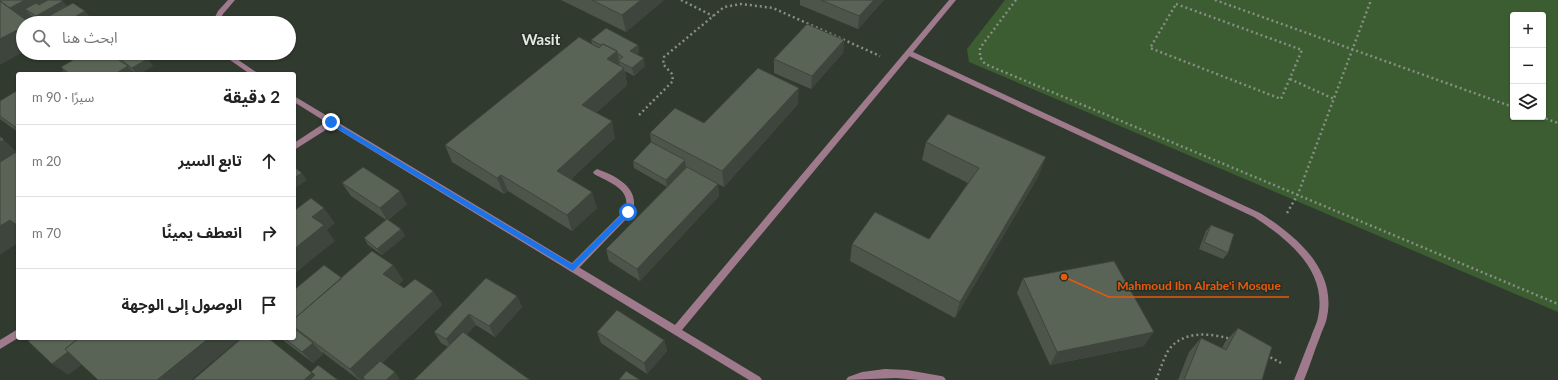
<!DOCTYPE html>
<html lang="ar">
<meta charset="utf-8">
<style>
:root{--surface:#fff;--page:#f6f6f6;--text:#222;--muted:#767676;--line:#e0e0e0}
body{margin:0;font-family:Lato,"Noto Sans Arabic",sans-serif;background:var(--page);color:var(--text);direction:rtl}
.controls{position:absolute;right:12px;top:12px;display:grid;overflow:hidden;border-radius:4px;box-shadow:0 1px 3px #0004}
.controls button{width:36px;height:36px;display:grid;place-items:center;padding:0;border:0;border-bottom:1px solid var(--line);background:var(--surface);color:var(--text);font:20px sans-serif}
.stop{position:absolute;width:12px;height:12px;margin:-9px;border:3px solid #1a73e8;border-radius:50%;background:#fff}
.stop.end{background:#1a73e8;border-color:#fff;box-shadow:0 1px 4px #0008}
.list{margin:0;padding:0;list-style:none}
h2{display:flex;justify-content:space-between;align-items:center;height:52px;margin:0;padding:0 16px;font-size:17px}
h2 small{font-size:13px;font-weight:400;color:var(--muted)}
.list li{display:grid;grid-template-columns:26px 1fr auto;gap:12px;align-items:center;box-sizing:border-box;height:72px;padding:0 16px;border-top:1px solid var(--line)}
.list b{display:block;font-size:15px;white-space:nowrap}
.list em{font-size:13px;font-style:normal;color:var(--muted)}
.icon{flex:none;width:22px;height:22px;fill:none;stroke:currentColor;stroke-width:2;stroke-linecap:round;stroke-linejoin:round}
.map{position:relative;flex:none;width:1558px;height:380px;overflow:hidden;direction:ltr}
.search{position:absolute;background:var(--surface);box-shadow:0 1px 3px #0004;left:16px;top:16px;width:280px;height:44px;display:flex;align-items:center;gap:10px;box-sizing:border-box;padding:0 14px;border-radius:22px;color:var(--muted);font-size:15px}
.panel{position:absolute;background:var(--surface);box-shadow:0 1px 3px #0004;left:16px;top:72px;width:280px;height:268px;border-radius:4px;direction:rtl}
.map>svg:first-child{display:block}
.green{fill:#3c5d31;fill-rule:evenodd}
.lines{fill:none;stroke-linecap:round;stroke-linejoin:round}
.path{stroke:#878f84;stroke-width:2.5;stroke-dasharray:2 3;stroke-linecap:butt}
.lane{fill:#9e7a8c;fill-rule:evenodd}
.street{fill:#9e7a8c;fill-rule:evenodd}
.wall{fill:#4d554a}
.shaded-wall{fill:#3e453c}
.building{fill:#596356;stroke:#3e453c}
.route{fill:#1a73e8}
.labels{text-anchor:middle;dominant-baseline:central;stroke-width:3;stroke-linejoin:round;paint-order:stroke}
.district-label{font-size:15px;font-weight:bold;fill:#e4eae2;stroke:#273024}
.leader{fill:none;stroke:#e8590c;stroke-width:1.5}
.callout-dot{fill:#e8590c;stroke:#273024;stroke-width:1.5}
.callout-label{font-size:12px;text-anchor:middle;font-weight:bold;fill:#e8590c;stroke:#273024;stroke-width:3;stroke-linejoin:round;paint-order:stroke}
</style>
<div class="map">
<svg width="1558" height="380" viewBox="0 0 1558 380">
<rect width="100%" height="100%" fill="#313a2e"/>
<path class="green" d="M 1005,0 L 1558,0 L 1558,312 L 969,62 L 967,49 ZM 1513,15 L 1543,15 L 1543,117 L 1513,117 Z"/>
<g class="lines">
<path class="path" d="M 681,0 L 713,16
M 1016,0 L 980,48 L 980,57 L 985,64 L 1558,304
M 1215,0 L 1513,107
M 1176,4 L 1302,50 L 1281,99 L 1150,48 Z
M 1290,79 L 1334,99
M 639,115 L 673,81 L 672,74 L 663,64 L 664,57 L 724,7 L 741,4 L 773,8 L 880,56
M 1541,117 L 1558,123
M 1287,213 L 1298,194 L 1371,0
M 1266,355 L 1283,364
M 1156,380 C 1160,370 1163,360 1168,351 C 1182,330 1210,333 1231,339"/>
<path class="lane" d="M 907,51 L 911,51 L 1260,213 C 1295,235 1337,269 1327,317 C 1326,324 1322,330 1320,337 C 1314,351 1310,366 1304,380 L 1294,380 C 1300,366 1305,351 1311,337 C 1313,330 1317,324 1318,317 C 1328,271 1288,239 1254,217 L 907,55 L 906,53 Z
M 597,169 C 617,176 643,190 631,214 L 576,271 L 573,272 L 570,271 L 569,268 L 570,265 L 625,210 C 632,189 610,183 594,174 L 593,172 Z
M 885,369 L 907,370 L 941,376 L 944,377 L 946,380 L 920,380 L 896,378 L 846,380 L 848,377 L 862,372 Z"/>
<path class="street" d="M 228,0 L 235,0 L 223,14 L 218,23 L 212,23 L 218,11 Z
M 949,0 L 956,0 L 682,330 L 760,377 L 762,380 L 749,380 L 332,126 L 294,150 L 294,143 L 326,122 L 294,102 L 294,96 L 675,325 Z
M 220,53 L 228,53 L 259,74 L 250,74 Z
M 18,329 L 18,338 L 0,349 L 0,340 Z"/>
</g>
<path class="wall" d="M 0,0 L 67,6 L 92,19 L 39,22 L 31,16 L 26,19 Z
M 561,0 L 664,0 L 626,32 Z
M 800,0 L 884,0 L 858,29 L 800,5 Z
M 591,40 L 638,45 L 639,52 L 637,54 L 645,66 L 634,76 L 625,71 L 627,85 L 596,113 L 615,138 L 571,179 L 597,208 L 572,231 L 508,191 L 504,194 L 452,162 L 445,145 L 592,44 Z
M 844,40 L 843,53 L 811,89 L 774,73 L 774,59 Z
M 111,53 L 139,53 L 147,59 L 153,66 L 140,74 L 137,74 L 131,70 L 134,74 L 58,74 L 64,71 L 61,67 L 115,57 Z
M 18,90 L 18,132 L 0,119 L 0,101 Z
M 798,104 L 724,187 L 718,184 L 719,196 L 640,281 L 609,261 L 606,249 L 667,187 L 634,168 L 633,161 L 651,142 L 650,133 L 704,123 Z
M 926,142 L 1039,175 L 955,318 L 850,261 L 852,244 L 929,239 L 968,183 L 922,160 Z
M 342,183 L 407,204 L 388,220 L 401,229 L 405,236 L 382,255 L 368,245 L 364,238 L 386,220 L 351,196 Z
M 1211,225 L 1228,253 L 1223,259 L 1199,249 L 1206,231 Z
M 393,265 L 403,280 L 398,285 L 404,288 L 433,291 L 442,305 L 382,363 L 399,378 L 397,380 L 359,380 L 322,352 L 323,354 L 313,363 L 280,338 L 294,338 L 294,290 Z
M 486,278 L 517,296 L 522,307 L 495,337 L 476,325 L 448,347 L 441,343 L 434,332 Z
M 1023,278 L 1144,346 L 1050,365 L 1017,293 Z
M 1238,328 L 1262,380 L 1178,380 L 1189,352 L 1201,338 L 1222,348 L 1225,342 Z
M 597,332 L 664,340 L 667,351 L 647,374 L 601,343 Z"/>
<path class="shaded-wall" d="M 25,0 L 55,0 L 25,9 L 31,16 L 21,22 L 9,9 Z
M 641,0 L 664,0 L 626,32 L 622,15 Z
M 874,0 L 884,0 L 858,29 L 859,16 Z
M 63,1 L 69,9 L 41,23 L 36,16 Z
M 85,11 L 92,19 L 84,23 L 64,23 Z
M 23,27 L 23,52 L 0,65 L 0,39 Z
M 844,40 L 843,53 L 811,89 L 812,76 Z
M 638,45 L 639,52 L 632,58 L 630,51 Z
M 617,51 L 620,68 L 607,59 Z
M 644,58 L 645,66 L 634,76 L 632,68 Z
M 147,59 L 153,66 L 140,74 L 137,74 L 132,68 Z
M 128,66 L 134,74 L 115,74 Z
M 624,68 L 627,85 L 586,122 L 582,105 Z
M 799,88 L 798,104 L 724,187 L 722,171 Z
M 612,121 L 615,138 L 562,187 L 557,171 Z
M 4,140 L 18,153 L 0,170 L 0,142 Z
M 1046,157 L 1039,175 L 955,318 L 960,302 Z
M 685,160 L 686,167 L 667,187 L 666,180 Z
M 302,173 L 307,180 L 294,189 L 294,178 Z
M 501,175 L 508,191 L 504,194 L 497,178 Z
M 718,184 L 719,196 L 640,281 L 637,269 Z
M 400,191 L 407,204 L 387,220 L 380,208 Z
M 592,192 L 597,208 L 572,231 L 567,215 Z
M 324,208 L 335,223 L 327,230 L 335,241 L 294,274 L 294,249 L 312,217 Z
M 10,220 L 18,227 L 18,243 L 0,255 L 0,226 Z
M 401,229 L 405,236 L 382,255 L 377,249 Z
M 393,265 L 403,280 L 393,289 L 383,274 Z
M 433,291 L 442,305 L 365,379 L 363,377 L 364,380 L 360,380 L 350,369 Z
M 517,296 L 522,307 L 495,337 L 489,326 Z
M 469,314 L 476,325 L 453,350 L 446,339 Z
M 1154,332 L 1144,346 L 1050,365 L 1057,352 Z
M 209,338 L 241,338 L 191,380 L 157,380 Z
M 85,340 L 100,351 L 68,375 L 52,364 Z
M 664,340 L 667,351 L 647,374 L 644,363 Z
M 313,343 L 323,354 L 313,363 L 302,352 Z
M 395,372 L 399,378 L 397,380 L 386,380 Z
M 312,373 L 319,380 L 304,380 Z"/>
<path class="building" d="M 0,0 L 25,0 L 10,8 L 0,1 Z
M 48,0 L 61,0 L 63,1 L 36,16 L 25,9 L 36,3 L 39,5 Z
M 592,0 L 641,0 L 622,15 Z
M 821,0 L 874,0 L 859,16 Z
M 0,1 L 30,23 L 23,23 L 23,27 L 0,39 Z
M 73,3 L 85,11 L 64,23 L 36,23 Z
M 807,24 L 844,40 L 812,76 L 774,59 Z
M 606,28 L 638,45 L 630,51 L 644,58 L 632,68 L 618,61 L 623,57 L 617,53 L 617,51 L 603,44 L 601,45 L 591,40 Z
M 579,37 L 599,48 L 603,44 L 617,51 L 607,59 L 624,68 L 582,105 L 612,121 L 557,171 L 592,192 L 567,215 L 501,175 L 497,178 L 445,145 Z
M 85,53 L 108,53 L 128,66 L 115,74 L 70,74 L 61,67 Z
M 112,53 L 139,53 L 147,59 L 132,68 Z
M 758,68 L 799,88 L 722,171 L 650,133 L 675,108 L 704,123 Z
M 64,71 L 67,74 L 58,74 Z
M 18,90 L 18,129 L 0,116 L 0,101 Z
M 948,114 L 1046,157 L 960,302 L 852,244 L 875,212 L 929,239 L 979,168 L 926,142 Z
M 0,136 L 4,140 L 0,142 Z
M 651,142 L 685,160 L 666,180 L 633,161 Z
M 18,151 L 18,226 L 10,220 L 0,226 L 0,162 Z
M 294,167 L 302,173 L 294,178 Z
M 363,167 L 400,191 L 380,208 L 342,183 Z
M 687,167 L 718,184 L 637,269 L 606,249 Z
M 311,198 L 324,208 L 312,217 L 324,225 L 294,249 L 294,211 Z
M 387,219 L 401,229 L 377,249 L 364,238 Z
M 1211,225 L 1234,234 L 1228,253 L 1204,242 Z
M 372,251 L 393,265 L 383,274 L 404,288 L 415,279 L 433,291 L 350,369 L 294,327 L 294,319 Z
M 1114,261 L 1154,332 L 1057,352 L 1023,278 Z
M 324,265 L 342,278 L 294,319 L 294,290 Z
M 486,278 L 517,296 L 489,326 L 469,314 L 446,339 L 434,332 Z
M 617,310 L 664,340 L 644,363 L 597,332 Z
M 294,328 L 313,343 L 302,352 L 284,338 L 294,338 Z
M 1238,328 L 1272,347 L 1262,380 L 1184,380 L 1201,338 L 1226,350 Z
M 463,332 L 530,380 L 414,380 Z
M 33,338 L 79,338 L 65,349 L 68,352 L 52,364 L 28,341 Z
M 79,338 L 209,338 L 157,380 L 98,380 L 65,349 Z
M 242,338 L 268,338 L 312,373 L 304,380 L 193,380 Z
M 380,361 L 395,372 L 386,380 L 366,380 L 363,377 Z
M 318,365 L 338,380 L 310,380 L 315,375 L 311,372 Z
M 626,371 L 640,380 L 619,380 Z"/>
<path class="route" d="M 331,120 L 572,264 L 626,210 L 631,210 L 632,212 L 573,271 L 329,124 L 328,122 Z"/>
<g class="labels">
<g class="district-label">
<text x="541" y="39">Wasit</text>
</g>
</g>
<path class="leader" d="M1064 277L1109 297H1289"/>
<circle class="callout-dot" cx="1064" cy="277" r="4"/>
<g class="callout-label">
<text x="1199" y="290">Mahmoud Ibn Alrabe'i Mosque</text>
</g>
</svg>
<div class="controls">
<button>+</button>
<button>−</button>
<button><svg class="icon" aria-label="layers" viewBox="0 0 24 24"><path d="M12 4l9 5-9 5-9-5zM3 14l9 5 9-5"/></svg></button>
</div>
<div class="stop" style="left:628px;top:212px"></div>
<div class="stop end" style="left:331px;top:122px"></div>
<div class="search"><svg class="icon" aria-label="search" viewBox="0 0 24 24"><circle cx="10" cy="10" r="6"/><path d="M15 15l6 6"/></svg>ابحث هنا</div>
<section class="panel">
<h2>2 دقيقة<small>سيرًا · 90 m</small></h2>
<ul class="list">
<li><svg class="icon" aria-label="ahead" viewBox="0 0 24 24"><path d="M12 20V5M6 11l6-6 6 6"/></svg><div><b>تابع السير</b></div><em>20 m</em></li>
<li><svg class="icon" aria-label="right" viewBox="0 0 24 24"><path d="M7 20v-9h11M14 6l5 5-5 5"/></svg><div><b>انعطف يمينًا</b></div><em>70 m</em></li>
<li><svg class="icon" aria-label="arrive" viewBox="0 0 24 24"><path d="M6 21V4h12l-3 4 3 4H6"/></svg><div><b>الوصول إلى الوجهة</b></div></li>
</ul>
</section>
</div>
